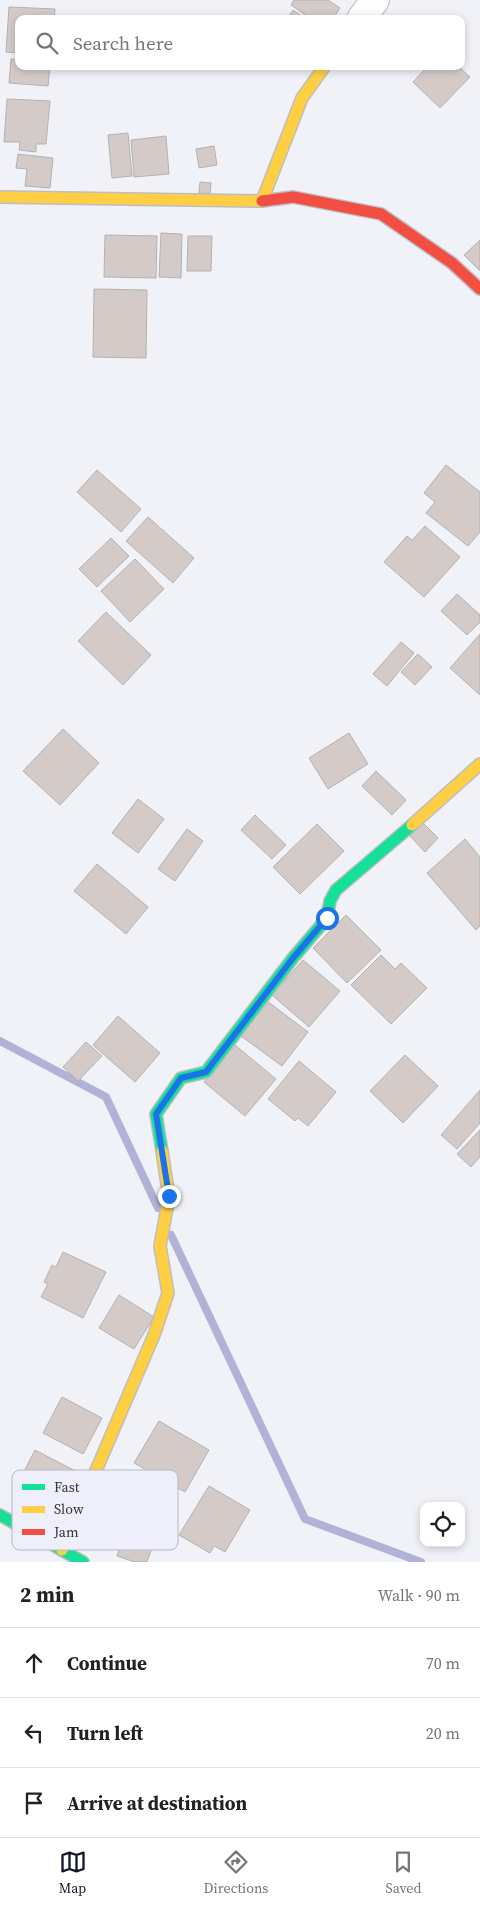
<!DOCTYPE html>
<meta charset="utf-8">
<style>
:root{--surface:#fff;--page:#f6f6f6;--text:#222;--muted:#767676;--line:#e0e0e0;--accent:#111827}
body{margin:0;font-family:"Source Serif 4",serif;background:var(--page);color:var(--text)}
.controls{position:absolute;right:15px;bottom:15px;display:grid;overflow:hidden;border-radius:10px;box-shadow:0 2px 8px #0003}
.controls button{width:45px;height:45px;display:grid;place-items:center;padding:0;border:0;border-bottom:1px solid var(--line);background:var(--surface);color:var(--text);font:25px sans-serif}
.stop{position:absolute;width:15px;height:15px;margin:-11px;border:4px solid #1a73e8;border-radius:50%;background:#fff}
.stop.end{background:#1a73e8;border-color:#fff;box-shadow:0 1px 5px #0008}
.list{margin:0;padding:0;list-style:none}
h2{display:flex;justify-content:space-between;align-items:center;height:65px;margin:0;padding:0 20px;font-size:21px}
h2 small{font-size:16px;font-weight:400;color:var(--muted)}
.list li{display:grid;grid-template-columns:32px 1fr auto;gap:15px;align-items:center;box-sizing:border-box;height:70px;padding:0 20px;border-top:1px solid var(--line)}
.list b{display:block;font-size:19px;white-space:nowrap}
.list em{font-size:16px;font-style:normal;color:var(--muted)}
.icon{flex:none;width:28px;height:28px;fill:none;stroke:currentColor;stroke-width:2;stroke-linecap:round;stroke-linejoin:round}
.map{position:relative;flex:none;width:480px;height:1562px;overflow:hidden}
.search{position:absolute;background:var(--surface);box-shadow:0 2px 8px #0003;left:15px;right:15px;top:15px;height:55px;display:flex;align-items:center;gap:12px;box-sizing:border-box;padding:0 18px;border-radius:10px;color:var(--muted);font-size:19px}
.sheet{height:275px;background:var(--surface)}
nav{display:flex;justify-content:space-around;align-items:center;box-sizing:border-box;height:70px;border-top:1px solid var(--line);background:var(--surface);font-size:14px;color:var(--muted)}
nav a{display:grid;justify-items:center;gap:2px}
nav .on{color:var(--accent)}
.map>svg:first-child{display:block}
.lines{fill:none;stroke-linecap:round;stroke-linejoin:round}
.stream{stroke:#b1b2d5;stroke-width:8}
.building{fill:#d4cbc9;stroke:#b2b1b2}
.street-casing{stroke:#bdbec3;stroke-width:30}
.fast-casing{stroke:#bdbec3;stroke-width:14}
.slow-casing{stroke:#bdbec3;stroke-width:14}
.jam-casing{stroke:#bdbec3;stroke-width:14}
.street{stroke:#fdfdfe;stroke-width:28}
.fast{stroke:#16e098;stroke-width:11}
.slow{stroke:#ffcf43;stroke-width:11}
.jam{stroke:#f24e42;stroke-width:11}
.route{stroke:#1a73e8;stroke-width:6}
.key{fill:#eeeffb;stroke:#b6b7c0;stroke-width:1}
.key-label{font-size:14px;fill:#333338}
</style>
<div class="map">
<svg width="480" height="1562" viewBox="0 0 480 1562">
<rect width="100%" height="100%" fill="#f1f2f8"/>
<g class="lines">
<path class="stream" d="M 0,1041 L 106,1097 L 158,1208
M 171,1235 L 305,1519 L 421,1562"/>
</g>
<path class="building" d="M 294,0 L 328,0 L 340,8 L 333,19 L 311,19 L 291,5 Z
M 9,7 L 55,9 L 54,19 L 19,19 L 19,53 L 6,52 Z
M 293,10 L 306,19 L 287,19 Z
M 11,59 L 19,60 L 19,66 L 50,66 L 48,86 L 9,83 Z
M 428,66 L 458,66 L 470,77 L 440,108 L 413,82 Z
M 7,99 L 50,101 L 46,144 L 36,144 L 36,152 L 19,150 L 20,142 L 4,142 Z
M 128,133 L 132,176 L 112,178 L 108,135 Z
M 166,136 L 169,174 L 134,177 L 131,140 Z
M 214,146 L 217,165 L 199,168 L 196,149 Z
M 18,154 L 53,158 L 50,188 L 25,186 L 27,169 L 16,168 Z
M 200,182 L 211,183 L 210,194 L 199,193 Z
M 161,233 L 182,234 L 181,278 L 159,277 Z
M 105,235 L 157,236 L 156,278 L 104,277 Z
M 188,236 L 212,236 L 211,271 L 187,271 Z
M 480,240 L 480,271 L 464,255 Z
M 94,289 L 147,290 L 146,358 L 93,357 Z
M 446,465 L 480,492 L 480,532 L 468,546 L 426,513 L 435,502 L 424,493 Z
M 97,470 L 141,509 L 121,532 L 77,492 Z
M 148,517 L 194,558 L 173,583 L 126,541 Z
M 425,526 L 460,557 L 424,597 L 384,562 L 407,536 L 412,540 Z
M 111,538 L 129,556 L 97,587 L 79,569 Z
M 135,559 L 164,589 L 130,622 L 101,591 Z
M 457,594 L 480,615 L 480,622 L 467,635 L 441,611 Z
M 106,612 L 151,655 L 123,685 L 78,641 Z
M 480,634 L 480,695 L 450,668 Z
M 401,642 L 414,653 L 387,686 L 373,674 Z
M 418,654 L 432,667 L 415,685 L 401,672 Z
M 63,729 L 99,763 L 60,805 L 23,771 Z
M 349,733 L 368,764 L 328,789 L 309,758 Z
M 376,771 L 406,800 L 392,815 L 362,786 Z
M 138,799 L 164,819 L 138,853 L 112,833 Z
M 255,815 L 286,845 L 272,859 L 241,830 Z
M 423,823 L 438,838 L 425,852 L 410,836 Z
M 317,824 L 344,851 L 300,894 L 273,867 Z
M 187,829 L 203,841 L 175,881 L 158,869 Z
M 465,839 L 480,857 L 480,926 L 476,930 L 427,873 Z
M 97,864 L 148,907 L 126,934 L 74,891 Z
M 346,915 L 381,950 L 347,983 L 313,948 Z
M 381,955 L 395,969 L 401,963 L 427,988 L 391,1024 L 351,985 Z
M 303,960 L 340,991 L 309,1027 L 272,995 Z
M 267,1001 L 308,1032 L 282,1066 L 241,1036 Z
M 118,1016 L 160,1053 L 135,1082 L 93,1045 Z
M 86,1042 L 102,1056 L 78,1081 L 63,1067 Z
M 235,1045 L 276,1079 L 245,1116 L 204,1082 Z
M 405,1055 L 438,1086 L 403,1123 L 370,1091 Z
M 299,1061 L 336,1092 L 308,1126 L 298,1118 L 295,1121 L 268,1099 Z
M 480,1090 L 480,1123 L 457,1149 L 441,1135 Z
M 480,1130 L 480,1157 L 471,1167 L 457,1154 Z
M 63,1252 L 106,1272 L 83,1318 L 41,1297 L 48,1284 L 44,1282 L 52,1265 L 56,1267 Z
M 119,1295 L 154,1317 L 134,1349 L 99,1328 Z
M 62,1397 L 102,1418 L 83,1454 L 43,1433 Z
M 159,1421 L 209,1450 L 185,1492 L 134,1463 Z
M 35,1450 L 87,1477 L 67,1516 L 15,1489 Z
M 209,1486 L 250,1510 L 225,1552 L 214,1546 L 210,1553 L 179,1535 Z
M 125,1532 L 154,1542 L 147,1562 L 135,1562 L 117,1556 Z"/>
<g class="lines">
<defs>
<path id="street" d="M 361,19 L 375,0"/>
<path id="fast" d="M 162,1151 L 156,1114 L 181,1078 L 206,1072 L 293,958 L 327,918 L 330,901 L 336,890 L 412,825
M 0,1515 L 83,1562"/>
<path id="slow" d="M 0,197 L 262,201 L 302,98 L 325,66
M 412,825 L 480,764
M 62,1550 L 154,1335 L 168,1293 L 160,1246 L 169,1197 L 162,1151"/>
<path id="jam" d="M 262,201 L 293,197 L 381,214 L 452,263 L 480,289"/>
</defs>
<use href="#street" class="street-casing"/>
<use href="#fast" class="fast-casing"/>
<use href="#slow" class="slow-casing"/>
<use href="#jam" class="jam-casing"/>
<use href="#street" class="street"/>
<use href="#fast" class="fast"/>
<use href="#slow" class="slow"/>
<use href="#jam" class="jam"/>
</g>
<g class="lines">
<path class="route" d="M 169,1196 L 156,1114 L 181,1078 L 206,1072 L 293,958 L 327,918"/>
</g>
<rect x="12" y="1470" width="166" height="80" rx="8" class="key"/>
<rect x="22" y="1484" width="23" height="6" fill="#16e098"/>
<rect x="22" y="1506" width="23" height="7" fill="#ffcf43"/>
<rect x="22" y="1529" width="23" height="6" fill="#f24e42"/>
<g class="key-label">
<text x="54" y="1492">Fast</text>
<text x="54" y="1514">Slow</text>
<text x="54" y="1537">Jam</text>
</g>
</svg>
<div class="controls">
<button><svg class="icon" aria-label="locate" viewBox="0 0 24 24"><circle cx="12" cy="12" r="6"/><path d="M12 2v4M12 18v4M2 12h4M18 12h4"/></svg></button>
</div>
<div class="stop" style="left:327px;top:918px"></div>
<div class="stop end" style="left:169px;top:1196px"></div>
<div class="search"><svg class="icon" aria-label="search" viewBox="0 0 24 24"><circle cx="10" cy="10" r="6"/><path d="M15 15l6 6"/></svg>Search here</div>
</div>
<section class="sheet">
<h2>2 min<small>Walk · 90 m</small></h2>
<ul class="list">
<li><svg class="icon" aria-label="ahead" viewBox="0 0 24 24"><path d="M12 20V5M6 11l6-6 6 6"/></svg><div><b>Continue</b></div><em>70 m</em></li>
<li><svg class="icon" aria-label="left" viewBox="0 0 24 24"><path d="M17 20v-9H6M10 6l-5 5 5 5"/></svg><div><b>Turn left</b></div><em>20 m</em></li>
<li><svg class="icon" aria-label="arrive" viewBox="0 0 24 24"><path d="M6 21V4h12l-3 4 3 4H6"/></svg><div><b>Arrive at destination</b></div></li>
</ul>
</section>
<nav>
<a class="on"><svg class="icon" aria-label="map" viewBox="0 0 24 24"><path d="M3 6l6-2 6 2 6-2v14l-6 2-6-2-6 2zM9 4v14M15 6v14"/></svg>Map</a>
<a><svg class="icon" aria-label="directions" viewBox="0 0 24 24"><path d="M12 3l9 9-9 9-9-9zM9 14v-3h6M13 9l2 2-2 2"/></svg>Directions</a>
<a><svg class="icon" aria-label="saved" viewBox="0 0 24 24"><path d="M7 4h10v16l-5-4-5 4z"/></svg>Saved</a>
</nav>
